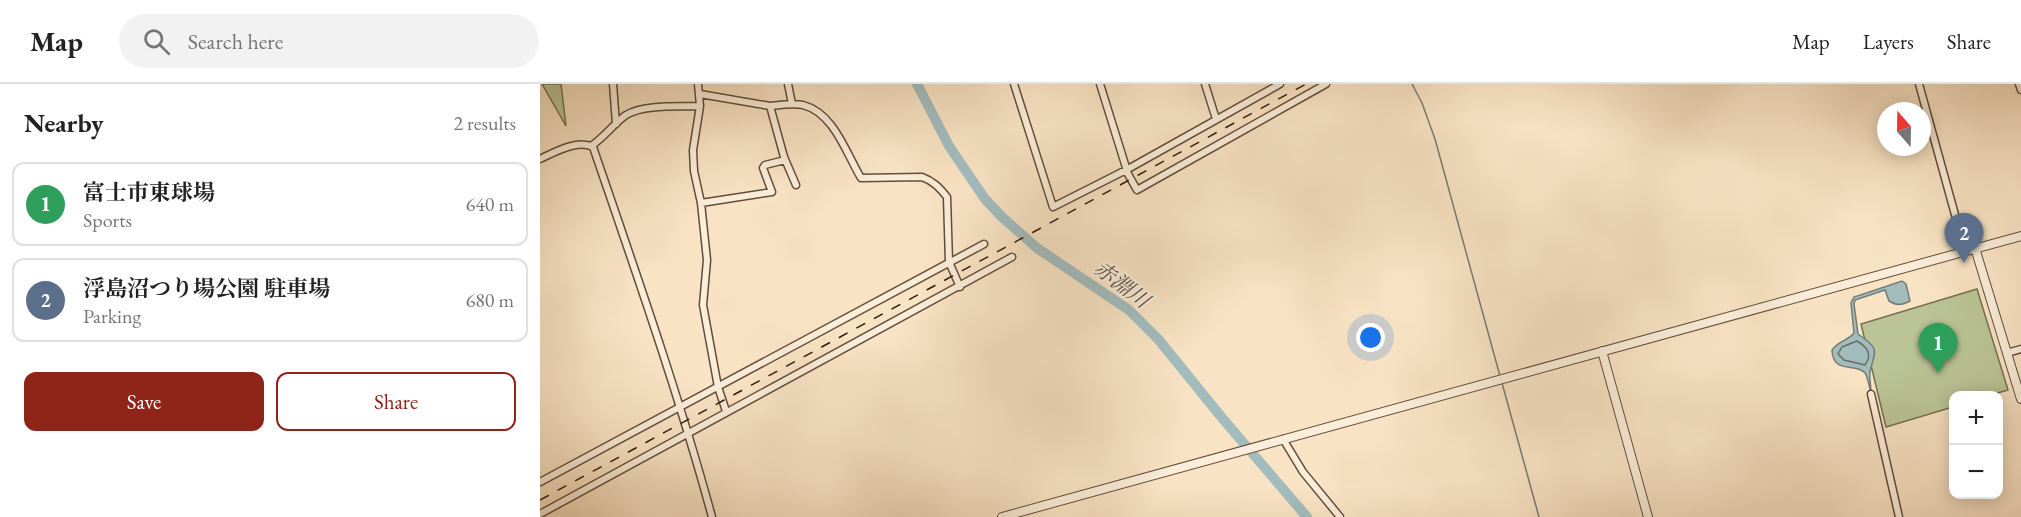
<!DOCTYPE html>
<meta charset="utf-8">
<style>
:root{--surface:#fff;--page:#f2f2f2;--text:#222;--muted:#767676;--line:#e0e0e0;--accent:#8f2418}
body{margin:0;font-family:"EB Garamond","Noto Serif JP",serif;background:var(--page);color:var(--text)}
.controls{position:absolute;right:18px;bottom:18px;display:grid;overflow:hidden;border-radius:12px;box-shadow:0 3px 15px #0003}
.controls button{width:54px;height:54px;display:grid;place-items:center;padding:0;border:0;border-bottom:2px solid var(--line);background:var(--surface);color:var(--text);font:30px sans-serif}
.compass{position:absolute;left:1337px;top:18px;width:54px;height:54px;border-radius:50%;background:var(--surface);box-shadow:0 3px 15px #0003;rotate:340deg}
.you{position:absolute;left:831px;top:254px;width:21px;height:21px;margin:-15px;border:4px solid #fff;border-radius:50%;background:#1a73e8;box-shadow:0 0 0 9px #1a73e833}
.badge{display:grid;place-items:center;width:39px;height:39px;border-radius:50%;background:var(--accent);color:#fff;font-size:20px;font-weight:700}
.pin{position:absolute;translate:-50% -50px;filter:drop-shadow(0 2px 3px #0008)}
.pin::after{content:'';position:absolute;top:32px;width:21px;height:18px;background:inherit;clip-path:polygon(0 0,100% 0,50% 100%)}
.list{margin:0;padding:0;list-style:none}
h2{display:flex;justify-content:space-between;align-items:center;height:78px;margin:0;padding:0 24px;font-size:26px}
h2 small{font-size:20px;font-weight:400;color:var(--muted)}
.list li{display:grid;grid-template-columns:39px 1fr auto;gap:18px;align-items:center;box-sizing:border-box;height:84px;margin:0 12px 12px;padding:0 12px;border:2px solid var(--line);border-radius:12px}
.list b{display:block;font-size:22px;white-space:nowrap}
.list p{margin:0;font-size:20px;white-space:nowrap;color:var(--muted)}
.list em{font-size:20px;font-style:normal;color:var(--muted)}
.actions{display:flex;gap:12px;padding:18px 24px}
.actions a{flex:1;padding:14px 0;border:2px solid var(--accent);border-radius:12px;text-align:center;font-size:21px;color:var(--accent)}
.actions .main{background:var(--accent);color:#fff}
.icon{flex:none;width:33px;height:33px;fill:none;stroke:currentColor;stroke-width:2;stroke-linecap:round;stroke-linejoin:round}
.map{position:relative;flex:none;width:1481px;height:433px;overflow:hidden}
header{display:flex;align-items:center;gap:36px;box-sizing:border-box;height:84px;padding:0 30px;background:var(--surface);border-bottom:2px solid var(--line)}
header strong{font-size:28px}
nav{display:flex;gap:33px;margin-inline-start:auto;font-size:21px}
.search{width:420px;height:54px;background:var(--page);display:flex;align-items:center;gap:15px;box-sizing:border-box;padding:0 21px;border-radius:33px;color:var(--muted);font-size:22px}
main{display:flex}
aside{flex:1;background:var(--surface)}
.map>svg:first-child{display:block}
.green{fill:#bac496;stroke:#757050;stroke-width:1.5}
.water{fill:#a2bcbe;stroke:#747c76;stroke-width:1.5}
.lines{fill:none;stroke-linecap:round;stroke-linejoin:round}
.shore{stroke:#696c64;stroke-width:1.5}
.stream{stroke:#747c76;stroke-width:1.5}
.river{stroke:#a2bcbe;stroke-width:10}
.minor-casing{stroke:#624d39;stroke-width:9}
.tertiary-casing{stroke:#624d39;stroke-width:10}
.minor{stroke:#faedd9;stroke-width:6}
.tertiary{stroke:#faedd9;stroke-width:8}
.rail{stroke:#301b0b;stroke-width:1.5;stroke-dasharray:10 10;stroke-linecap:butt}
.labels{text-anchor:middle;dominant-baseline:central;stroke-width:4.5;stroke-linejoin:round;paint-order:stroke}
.water-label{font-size:21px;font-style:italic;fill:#58534a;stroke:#faedd9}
</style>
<header>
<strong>Map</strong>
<div class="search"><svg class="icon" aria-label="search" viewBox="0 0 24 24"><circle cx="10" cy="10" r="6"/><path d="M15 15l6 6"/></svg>Search here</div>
<nav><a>Map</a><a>Layers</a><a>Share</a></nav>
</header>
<main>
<aside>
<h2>Nearby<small>2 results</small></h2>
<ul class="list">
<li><span class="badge" style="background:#2e9e5b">1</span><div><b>富士市東球場</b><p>Sports</p></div><em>640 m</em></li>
<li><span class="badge" style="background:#5c6f8a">2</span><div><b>浮島沼つり場公園 駐車場</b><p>Parking</p></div><em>680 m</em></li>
</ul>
<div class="actions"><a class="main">Save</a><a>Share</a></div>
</aside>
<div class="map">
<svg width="1481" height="433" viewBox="0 0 1481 433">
<rect width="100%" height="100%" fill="#f8e3c4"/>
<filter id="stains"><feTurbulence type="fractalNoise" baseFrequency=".00333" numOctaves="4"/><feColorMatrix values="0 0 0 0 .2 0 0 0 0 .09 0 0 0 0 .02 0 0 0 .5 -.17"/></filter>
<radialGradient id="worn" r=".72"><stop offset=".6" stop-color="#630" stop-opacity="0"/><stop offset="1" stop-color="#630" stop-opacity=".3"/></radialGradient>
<path class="green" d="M 2,0 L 21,0 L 26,42 Z
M 1437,205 L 1468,306 L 1451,311 L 1414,312 L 1413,323 L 1346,343 L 1321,240 Z"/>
<path class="water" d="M 1362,197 L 1366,200 L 1370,217 C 1362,221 1357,222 1349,217 L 1345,206 L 1315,216 L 1314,220 L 1318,250 C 1341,266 1335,265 1330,288 C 1329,294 1331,301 1331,308 C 1329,303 1328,293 1325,289 C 1316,278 1293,291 1292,266 C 1299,256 1308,257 1314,249 L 1311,219 L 1314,213 Z"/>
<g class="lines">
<path class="shore" d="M 1317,257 C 1327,263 1333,270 1325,281 L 1304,276 L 1298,270 L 1302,263 Z"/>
<path class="stream" d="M 872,0 L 882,19 L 895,55 L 960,292
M 962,299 L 999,433"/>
<path class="river" d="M 377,0 L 409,62 L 445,115 L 462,133 L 497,164 L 589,226 L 618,255 L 683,335 L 767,433"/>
<defs>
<path id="minor" d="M 73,0 L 76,40
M 158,0 L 160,22 L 153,66 L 154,87 L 161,119 L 167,176 L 163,221 L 178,303 L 186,327
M 248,0 L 252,20
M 474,0 L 513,123 L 588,85 L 740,0
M 560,0 L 588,90 L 597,106 L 786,0
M 665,0 L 676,35
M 1379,0 L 1425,167
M 1479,0 L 1481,6
M 160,10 L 230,22 L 244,73 L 256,101
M 230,22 C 240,21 252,19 263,21 C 294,29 306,69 321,94 L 382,93 C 393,97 399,103 407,113 L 409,178 L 420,203
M 51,62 C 65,53 73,40 86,31 C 104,20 139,23 160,22
M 0,75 C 15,68 37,55 53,63 C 95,186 138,308 172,433
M 161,119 L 232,108 L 223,84 L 225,81 L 245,76
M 1467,269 L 1481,265
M 1331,310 L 1359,433
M 743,355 L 763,388 L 800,433
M 0,398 L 444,160
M 0,430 L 472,173"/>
<path id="tertiary" d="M 1435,164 L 1481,315
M 1062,267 L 1108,433
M 462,433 L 1481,152"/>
</defs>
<use href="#minor" class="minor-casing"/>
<use href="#tertiary" class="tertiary-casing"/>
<use href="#minor" class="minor"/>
<use href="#tertiary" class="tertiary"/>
<path class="rail" d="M 0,416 L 766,0"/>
</g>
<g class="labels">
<g class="water-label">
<text transform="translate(582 200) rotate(37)">赤淵川</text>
</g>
</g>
<rect width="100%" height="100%" filter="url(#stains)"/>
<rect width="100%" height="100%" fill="url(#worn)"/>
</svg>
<div class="controls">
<button>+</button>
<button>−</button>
</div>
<svg class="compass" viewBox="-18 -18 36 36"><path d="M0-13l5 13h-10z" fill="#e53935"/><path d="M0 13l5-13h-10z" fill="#767676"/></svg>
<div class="you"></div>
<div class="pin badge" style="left:1398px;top:289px;background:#2e9e5b">1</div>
<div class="pin badge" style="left:1424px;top:179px;background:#5c6f8a">2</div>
</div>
</main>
